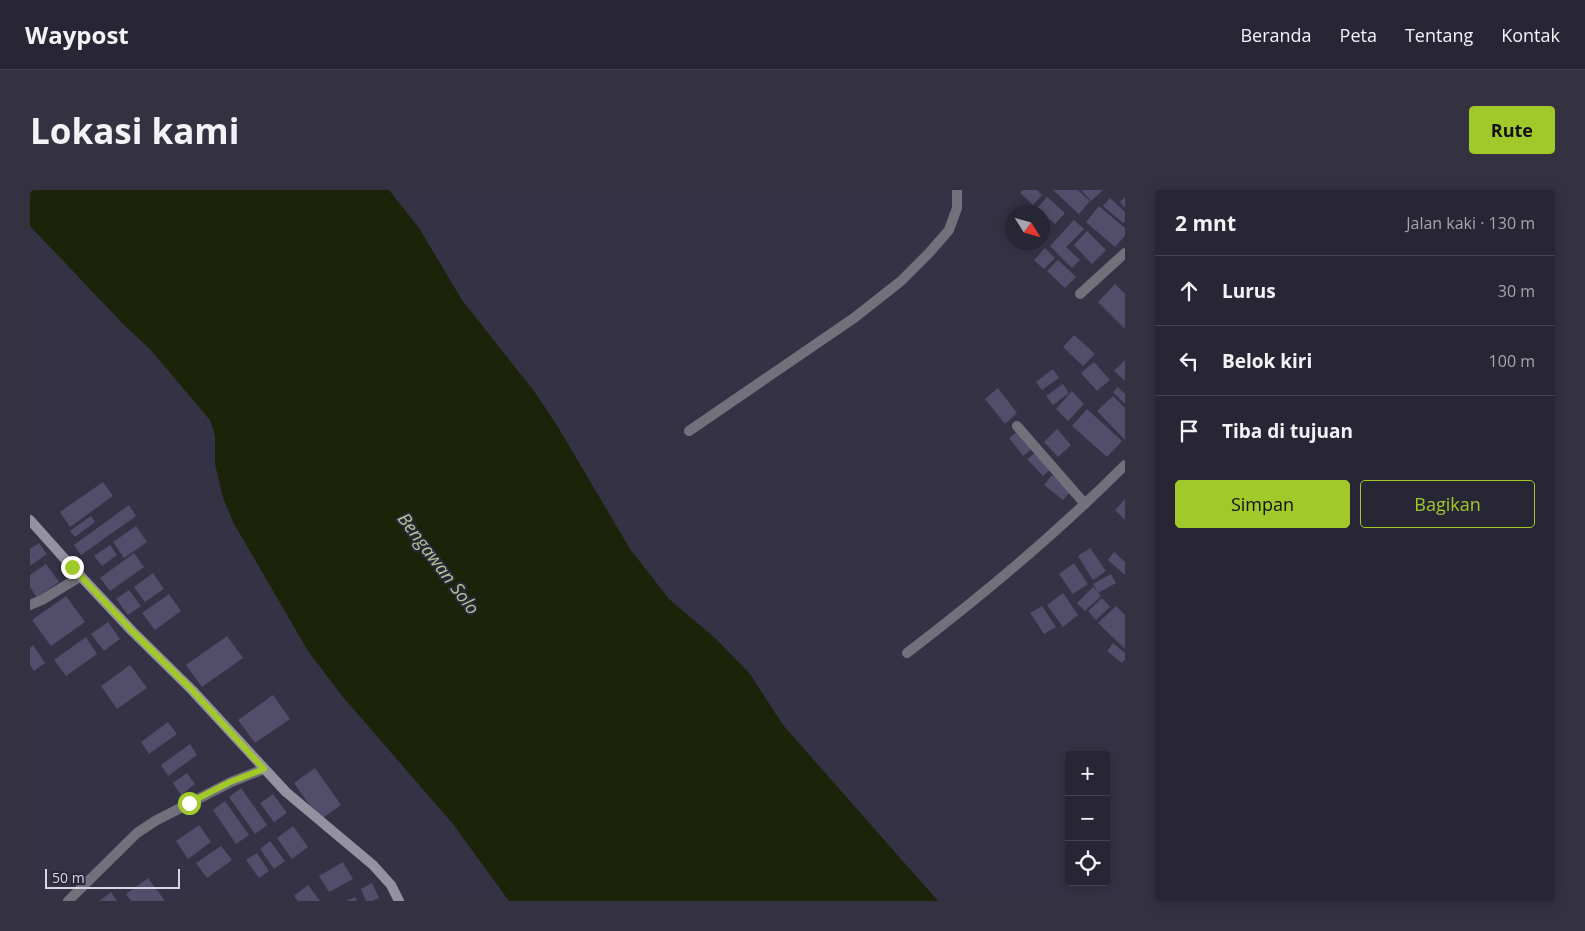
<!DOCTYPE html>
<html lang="id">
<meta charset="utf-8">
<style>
:root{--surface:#282634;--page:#343240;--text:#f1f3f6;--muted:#a5a5ac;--line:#44434f;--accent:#a1c92a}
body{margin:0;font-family:"Open Sans",sans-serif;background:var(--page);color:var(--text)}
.controls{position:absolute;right:15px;bottom:15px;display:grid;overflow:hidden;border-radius:5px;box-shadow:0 2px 12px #0003}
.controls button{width:45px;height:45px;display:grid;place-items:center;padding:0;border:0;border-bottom:1px solid var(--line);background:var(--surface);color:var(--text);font:25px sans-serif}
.compass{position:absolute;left:975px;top:15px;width:45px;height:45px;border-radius:50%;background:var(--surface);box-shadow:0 2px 12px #0003;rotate:127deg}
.scale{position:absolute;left:15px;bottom:12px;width:135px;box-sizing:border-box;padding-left:5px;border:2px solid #d8d6e3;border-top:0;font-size:14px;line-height:18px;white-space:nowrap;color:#d8d6e3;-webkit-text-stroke:4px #2b283b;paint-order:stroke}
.stop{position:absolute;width:15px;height:15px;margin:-11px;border:4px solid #a1c92a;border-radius:50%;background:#fff}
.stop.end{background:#a1c92a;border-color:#fff;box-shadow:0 1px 5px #0008}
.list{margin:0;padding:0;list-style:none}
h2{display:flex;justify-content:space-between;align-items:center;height:65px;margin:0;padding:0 20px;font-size:21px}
h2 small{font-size:16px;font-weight:400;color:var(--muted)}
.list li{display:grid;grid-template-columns:32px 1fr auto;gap:15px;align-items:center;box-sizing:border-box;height:70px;padding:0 20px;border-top:1px solid var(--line)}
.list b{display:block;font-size:19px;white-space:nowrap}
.list em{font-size:16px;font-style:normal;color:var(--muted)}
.actions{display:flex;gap:10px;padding:15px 20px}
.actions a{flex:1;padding:11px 0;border:1px solid var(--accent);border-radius:5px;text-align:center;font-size:18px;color:var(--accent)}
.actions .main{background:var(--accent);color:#111}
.icon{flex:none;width:28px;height:28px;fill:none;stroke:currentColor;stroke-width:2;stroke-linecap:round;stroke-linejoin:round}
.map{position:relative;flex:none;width:1095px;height:711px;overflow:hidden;border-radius:5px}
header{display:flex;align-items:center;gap:30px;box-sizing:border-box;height:70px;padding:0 25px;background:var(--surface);border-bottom:1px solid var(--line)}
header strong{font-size:24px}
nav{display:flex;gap:28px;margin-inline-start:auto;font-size:18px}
.intro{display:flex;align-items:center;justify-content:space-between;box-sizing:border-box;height:120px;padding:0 30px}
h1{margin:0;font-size:35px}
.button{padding:12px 22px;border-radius:5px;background:var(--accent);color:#111;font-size:18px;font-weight:700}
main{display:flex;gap:30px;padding:0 30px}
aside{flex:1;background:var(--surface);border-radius:5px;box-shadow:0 2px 12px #0003}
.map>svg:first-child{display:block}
.water{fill:#1b2308}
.building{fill:#524d6a}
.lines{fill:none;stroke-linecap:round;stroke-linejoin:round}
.street{stroke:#72717b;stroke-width:10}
.secondary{stroke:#9492a1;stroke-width:10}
.route{stroke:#a1c92a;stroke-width:6}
.labels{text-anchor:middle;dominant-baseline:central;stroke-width:4;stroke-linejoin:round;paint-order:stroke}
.water-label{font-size:18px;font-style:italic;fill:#b4c790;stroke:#2b283b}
</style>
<header>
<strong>Waypost</strong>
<nav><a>Beranda</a><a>Peta</a><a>Tentang</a><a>Kontak</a></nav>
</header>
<div class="intro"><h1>Lokasi kami</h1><a class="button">Rute</a></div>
<main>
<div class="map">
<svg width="1095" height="711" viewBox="0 0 1095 711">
<rect width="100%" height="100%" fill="#353245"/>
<path class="water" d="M 0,0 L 359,0 L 389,38 L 432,110 L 504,201 L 528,237 L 600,359 L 639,409 L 685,448 L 720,484 L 753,535 L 908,711 L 479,711 L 423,634 L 313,507 L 278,461 L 203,332 L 193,308 L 185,274 L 185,245 L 180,230 L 119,158 L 95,136 L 0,36 Z"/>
<path class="building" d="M 993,0 L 1007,0 L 1012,5 L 1003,15 L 990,3 Z
M 1023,0 L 1048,0 L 1060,11 L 1049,24 Z
M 1053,0 L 1073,0 L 1061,11 L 1052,1 Z
M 1017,7 L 1035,23 L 1025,34 L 1007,18 Z
M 1095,7 L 1095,18 L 1090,12 Z
M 1080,8 L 1095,22 L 1095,31 L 1093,33 L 1073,16 Z
M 1069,16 L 1095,38 L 1095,46 L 1085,57 L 1056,32 Z
M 1044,30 L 1054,39 L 1036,57 L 1050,70 L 1042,78 L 1020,56 Z
M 1057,41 L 1076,60 L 1062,74 L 1044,55 Z
M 1015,58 L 1025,68 L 1014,79 L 1004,70 Z
M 1028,70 L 1046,87 L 1035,98 L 1017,81 Z
M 1085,94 L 1095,104 L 1095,139 L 1068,112 Z
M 1044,145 L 1065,164 L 1053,176 L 1033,157 Z
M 1095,170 L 1095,191 L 1084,181 Z
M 1064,172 L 1080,190 L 1067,201 L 1051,183 Z
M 1023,179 L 1029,188 L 1012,200 L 1006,192 Z
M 1033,194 L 1039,203 L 1023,215 L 1016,206 Z
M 1088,197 L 1095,204 L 1095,214 L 1083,202 Z
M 968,198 L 987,223 L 975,234 L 955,209 Z
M 1042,201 L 1054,214 L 1038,231 L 1026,219 Z
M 1083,206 L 1095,218 L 1095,250 L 1067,221 Z
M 1057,219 L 1092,251 L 1077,267 L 1042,236 Z
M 1027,239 L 1041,255 L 1028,267 L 1014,252 Z
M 988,241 L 1002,259 L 993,266 L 979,248 Z
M 1006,262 L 1021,279 L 1013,286 L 997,269 Z
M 1022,285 L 1041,301 L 1033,310 L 1014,295 Z
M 73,292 L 83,306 L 40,337 L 30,322 Z
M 1095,309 L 1095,330 L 1085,320 Z
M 99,315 L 106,326 L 51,365 L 44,355 Z
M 61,326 L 65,332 L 45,347 L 40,341 Z
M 106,336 L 117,352 L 94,368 L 83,352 Z
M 9,353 L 17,364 L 0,376 L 0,359 Z
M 80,355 L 87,365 L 72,376 L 64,366 Z
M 1060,358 L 1076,381 L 1063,390 L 1048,366 Z
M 1084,362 L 1095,372 L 1095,385 L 1078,370 Z
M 104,363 L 114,377 L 80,401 L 70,388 Z
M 1044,373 L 1058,394 L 1043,404 L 1029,384 Z
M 16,374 L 29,392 L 7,408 L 0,397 L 0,385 Z
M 123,383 L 134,399 L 115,412 L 104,397 Z
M 1081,384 L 1086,393 L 1068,403 L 1063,394 Z
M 1063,397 L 1071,406 L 1055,421 L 1047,413 Z
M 99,400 L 111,416 L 98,425 L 86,409 Z
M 1033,403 L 1048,425 L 1033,437 L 1017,415 Z
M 139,404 L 151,421 L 125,440 L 112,423 Z
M 36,406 L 55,432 L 21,456 L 2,430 Z
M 1072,408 L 1080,417 L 1066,430 L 1058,421 Z
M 1012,416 L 1026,437 L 1014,444 L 1000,423 Z
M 1086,416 L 1095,425 L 1095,459 L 1068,433 Z
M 78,432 L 90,449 L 74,461 L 61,444 Z
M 197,446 L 213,468 L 172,497 L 156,475 Z
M 56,447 L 67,464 L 36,486 L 24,470 Z
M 1083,453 L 1095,463 L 1095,469 L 1092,473 L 1077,461 Z
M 3,455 L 15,473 L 4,481 L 0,475 L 0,458 Z
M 100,475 L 117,498 L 87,519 L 71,496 Z
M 243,505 L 260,529 L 225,553 L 208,530 Z
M 138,532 L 147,544 L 119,564 L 111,552 Z
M 160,554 L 167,565 L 138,586 L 131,575 Z
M 285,578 L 311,615 L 290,630 L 264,593 Z
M 157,583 L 165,594 L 151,605 L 143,593 Z
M 211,598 L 237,635 L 225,644 L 199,607 Z
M 243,604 L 257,623 L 244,632 L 230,613 Z
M 195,611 L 219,645 L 206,654 L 183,620 Z
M 169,635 L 181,652 L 158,669 L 146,651 Z
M 263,636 L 278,657 L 262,669 L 247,648 Z
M 240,651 L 255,671 L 244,679 L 230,659 Z
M 191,656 L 202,670 L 177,688 L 166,673 Z
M 227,663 L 239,681 L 229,688 L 216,670 Z
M 313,672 L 323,689 L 299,702 L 289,686 Z
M 118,688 L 135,711 L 101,711 L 96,704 Z
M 342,693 L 349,708 L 342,711 L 336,711 L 331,699 Z
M 278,695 L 290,711 L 268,711 L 264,706 Z
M 81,702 L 87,711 L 69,711 Z
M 325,707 L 327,711 L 316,711 Z"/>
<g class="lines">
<path class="street" d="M 1050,104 L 1095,63
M 987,236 L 1055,314
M 659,241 L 824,128 L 871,91 L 899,63 L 919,40 L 927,18 L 927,0
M 0,415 L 12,410 L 51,386
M 877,463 C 953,405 1027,343 1095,275
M 38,711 L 107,643 L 125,631 L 201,592 L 234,579"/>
<path class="secondary" d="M 0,330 L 42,377 L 102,441 L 162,500 L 256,602 L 343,675 L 361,695 L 369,711"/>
</g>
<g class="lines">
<path class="route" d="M 42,377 L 102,441 L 162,500 L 234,579 L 200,592 L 159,613"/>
</g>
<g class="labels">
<g class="water-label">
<text transform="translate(409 373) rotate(53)">Bengawan Solo</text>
</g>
</g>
</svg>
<div class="controls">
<button>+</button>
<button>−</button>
<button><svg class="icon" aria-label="locate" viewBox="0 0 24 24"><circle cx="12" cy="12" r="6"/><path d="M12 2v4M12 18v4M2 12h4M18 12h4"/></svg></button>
</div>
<svg class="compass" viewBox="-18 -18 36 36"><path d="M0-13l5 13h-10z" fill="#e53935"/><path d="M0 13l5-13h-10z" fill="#a5a5ac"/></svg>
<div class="scale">50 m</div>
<div class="stop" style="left:159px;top:613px"></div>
<div class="stop end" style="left:42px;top:377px"></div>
</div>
<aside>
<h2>2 mnt<small>Jalan kaki · 130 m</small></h2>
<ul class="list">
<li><svg class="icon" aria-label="ahead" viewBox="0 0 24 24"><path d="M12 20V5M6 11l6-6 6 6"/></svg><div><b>Lurus</b></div><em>30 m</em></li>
<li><svg class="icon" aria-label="left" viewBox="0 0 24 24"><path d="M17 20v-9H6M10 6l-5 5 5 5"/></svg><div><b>Belok kiri</b></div><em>100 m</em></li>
<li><svg class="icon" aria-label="arrive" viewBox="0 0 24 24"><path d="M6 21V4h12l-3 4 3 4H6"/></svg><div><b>Tiba di tujuan</b></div></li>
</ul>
<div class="actions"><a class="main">Simpan</a><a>Bagikan</a></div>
</aside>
</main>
